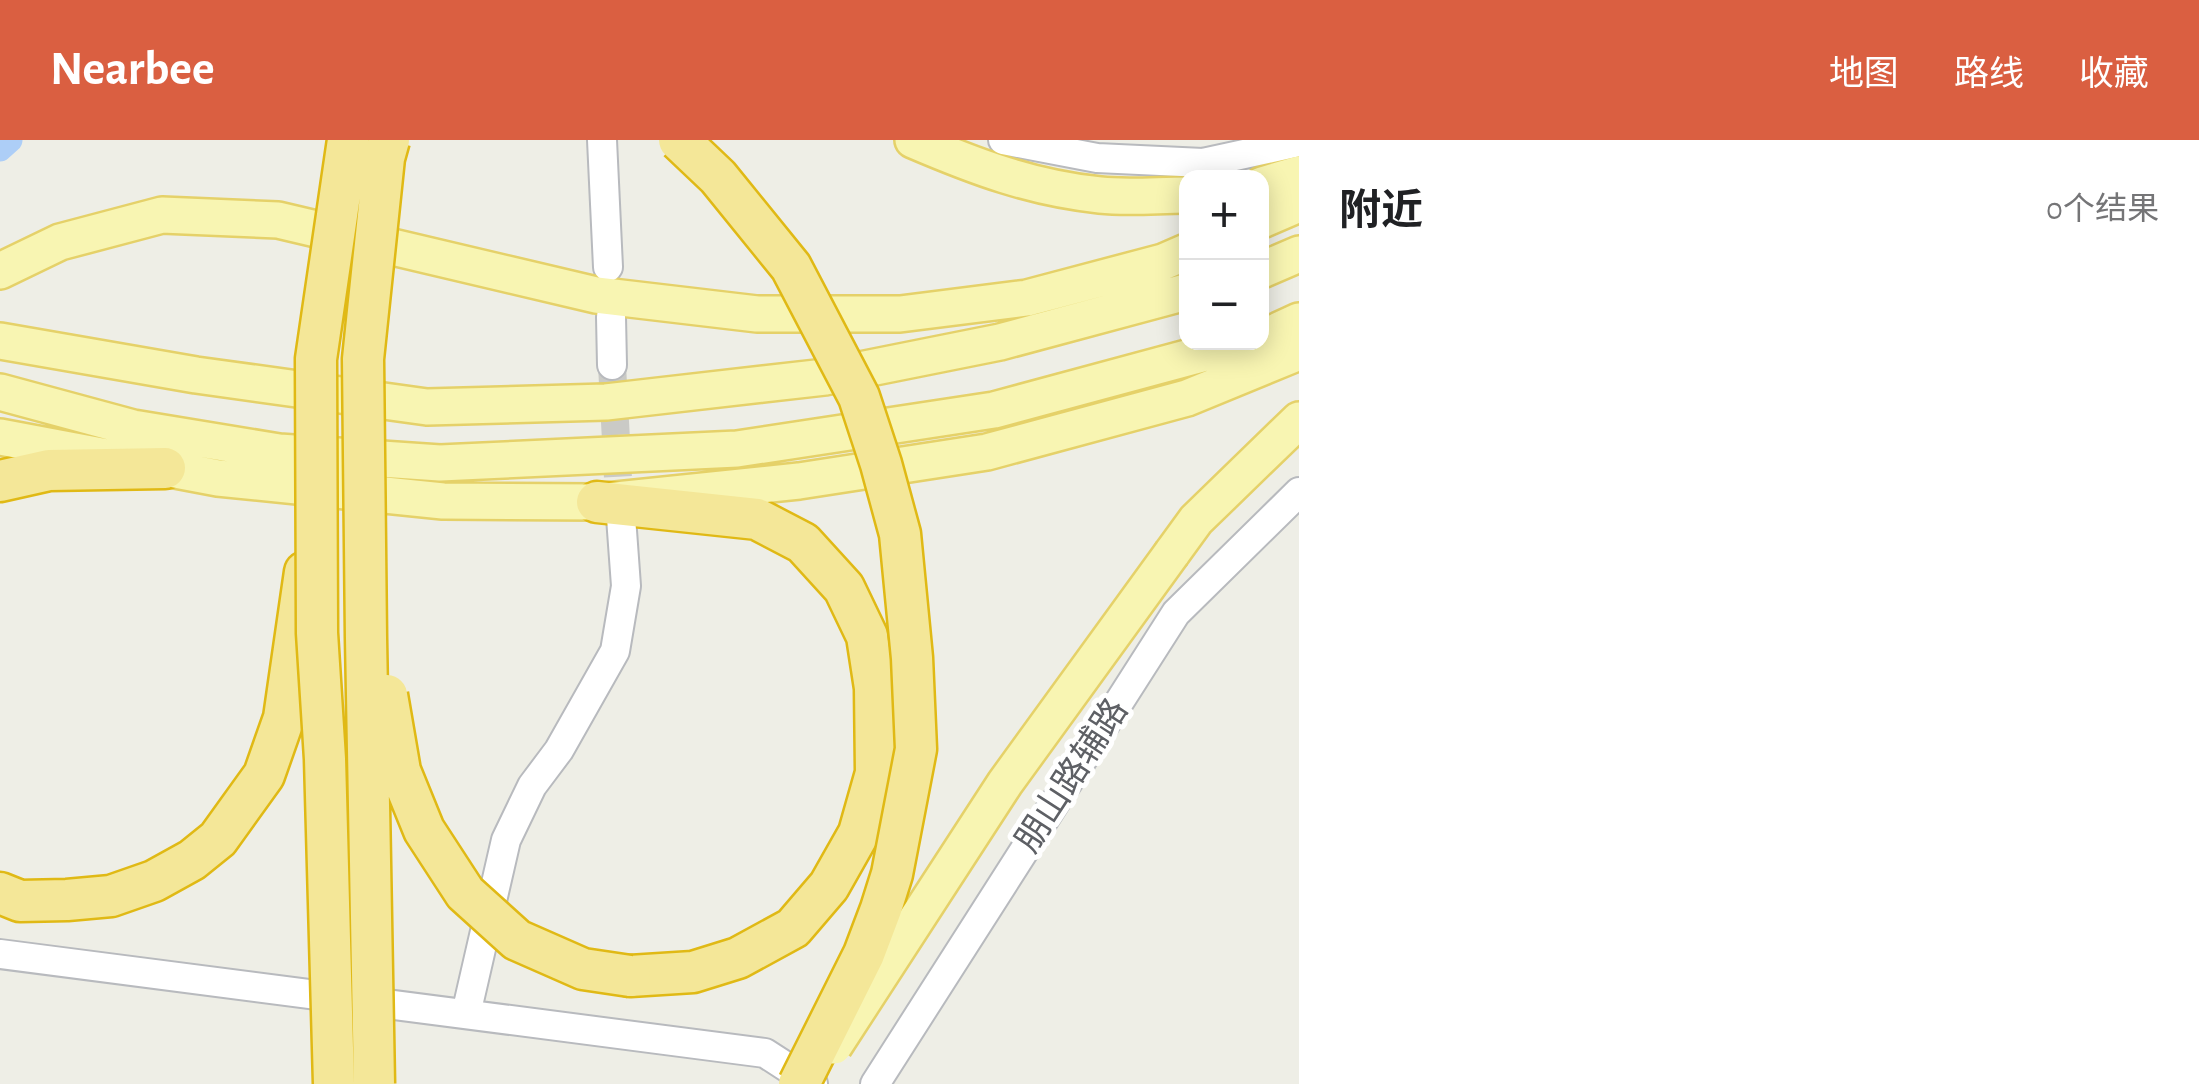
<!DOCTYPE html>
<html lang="zh">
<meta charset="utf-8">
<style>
:root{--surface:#fff;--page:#f6f6f6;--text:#202124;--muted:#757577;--line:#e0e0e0;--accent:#da5f41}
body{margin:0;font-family:"Alegreya Sans","Noto Sans SC",sans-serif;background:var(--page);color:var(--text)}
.controls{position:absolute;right:30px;top:30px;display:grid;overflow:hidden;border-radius:20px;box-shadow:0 5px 25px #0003}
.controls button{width:90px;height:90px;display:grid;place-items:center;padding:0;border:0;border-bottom:2px solid var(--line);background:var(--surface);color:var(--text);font:50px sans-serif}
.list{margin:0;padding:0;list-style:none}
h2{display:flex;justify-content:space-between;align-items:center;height:130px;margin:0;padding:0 40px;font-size:42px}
h2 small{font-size:32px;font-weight:400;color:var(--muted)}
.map{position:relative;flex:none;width:1299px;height:944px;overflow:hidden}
header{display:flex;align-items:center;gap:60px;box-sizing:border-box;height:140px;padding:0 50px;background:var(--accent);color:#fff}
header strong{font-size:48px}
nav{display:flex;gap:55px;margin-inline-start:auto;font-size:35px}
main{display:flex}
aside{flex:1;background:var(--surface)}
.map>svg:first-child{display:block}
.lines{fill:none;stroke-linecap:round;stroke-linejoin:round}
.canal{stroke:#adcef7;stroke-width:25}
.minor-tunnel{stroke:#cacac6;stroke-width:28;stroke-dasharray:28 14;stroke-linecap:butt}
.minor-casing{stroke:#b8babe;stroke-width:32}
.major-casing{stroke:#e5d169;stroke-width:40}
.highway-casing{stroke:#e0b915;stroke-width:45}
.minor{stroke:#fff;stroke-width:28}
.major{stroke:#f8f5b2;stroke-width:35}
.highway{stroke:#f4e798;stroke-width:40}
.major-bridge-casing{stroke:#e5d169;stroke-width:40;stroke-linecap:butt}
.highway-bridge-casing{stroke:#e0b915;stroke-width:45;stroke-linecap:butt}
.major-bridge{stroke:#f8f5b2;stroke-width:35}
.highway-bridge{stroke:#f4e798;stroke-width:40}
.labels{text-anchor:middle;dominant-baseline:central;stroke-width:10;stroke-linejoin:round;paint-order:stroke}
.street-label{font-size:35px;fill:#5e6065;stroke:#fff}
</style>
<header>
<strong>Nearbee</strong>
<nav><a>地图</a><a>路线</a><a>收藏</a></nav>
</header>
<main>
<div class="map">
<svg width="1299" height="944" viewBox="0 0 1299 944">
<rect width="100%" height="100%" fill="#eeeee6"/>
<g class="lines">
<path class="canal" d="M 0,9 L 10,0"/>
<path class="minor-tunnel" d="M 612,225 L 620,376"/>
<defs>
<path id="minor" d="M 602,0 L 608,127
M 1003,0 L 1097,18 L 1203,23 L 1299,2
M 611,177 L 612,225
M 0,814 L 765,913 L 813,944
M 466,874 L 506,700 L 532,646 L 559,610 L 615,511 L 626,446 L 621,377
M 875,944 L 1176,473 L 1299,352"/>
<path id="major" d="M 913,0 C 976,27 1032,48 1100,55 C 1128,58 1158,55 1186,55
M 1262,45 L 1299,34
M 1262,80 L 1299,64
M 1262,130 L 1299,114
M 0,131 L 60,102 L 162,75 L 278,80 L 596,155 L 757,174 L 900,174 L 1027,158 L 1163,122 L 1186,112
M 1262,198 L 1299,181
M 0,201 L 196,235 L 427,267 L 606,262 L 825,237 L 1000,202 L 1186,152
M 0,252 L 133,288 L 279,312 L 440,323 L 737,309 L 994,270 L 1246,202
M 0,297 L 218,338 L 443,361 L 597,362 L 799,341 L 987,312 L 1187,258 L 1299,212
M 1172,413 L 1196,380 L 1299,280"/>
<path id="highway" d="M 0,341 L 49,330 L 165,328
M 597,362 L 757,379 L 803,403 L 844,448 L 867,496 L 875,548 L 876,633 L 859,693 L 829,746 L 793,788 L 738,818 L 693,832 L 630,836
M 0,753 L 20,761 L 67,760 L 111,756 L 154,741 L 192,720 L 218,699 L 264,635 L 284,578 L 305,432"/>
</defs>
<use href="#minor" class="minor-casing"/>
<use href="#major" class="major-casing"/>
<use href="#highway" class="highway-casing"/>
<use href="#minor" class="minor"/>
<use href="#major" class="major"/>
<use href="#highway" class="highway"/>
<defs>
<path id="major-bridge" d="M 834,906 L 1005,643 L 1172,413"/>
<path id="highway-bridge" d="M 679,0 L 718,37 L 791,127 L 859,257 L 881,324 L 900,394 L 912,518 L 916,609 L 892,734 L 881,769 L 864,814 L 799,944
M 387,555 L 400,631 L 424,690 L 465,753 L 517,800 L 583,829 L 630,836
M 334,944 L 325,619 L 317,493 L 316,219 L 348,0
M 374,944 L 366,498 L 363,219 L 384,18 L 389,0"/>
</defs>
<use href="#major-bridge" class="major-bridge-casing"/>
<use href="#highway-bridge" class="highway-bridge-casing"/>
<use href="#major-bridge" class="major-bridge"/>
<use href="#highway-bridge" class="highway-bridge"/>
</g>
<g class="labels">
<g class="street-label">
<text transform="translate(1072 636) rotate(-57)">朋山路辅路</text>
</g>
</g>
</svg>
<div class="controls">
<button>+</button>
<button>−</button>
</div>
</div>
<aside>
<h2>附近<small>0个结果</small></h2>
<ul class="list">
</ul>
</aside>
</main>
